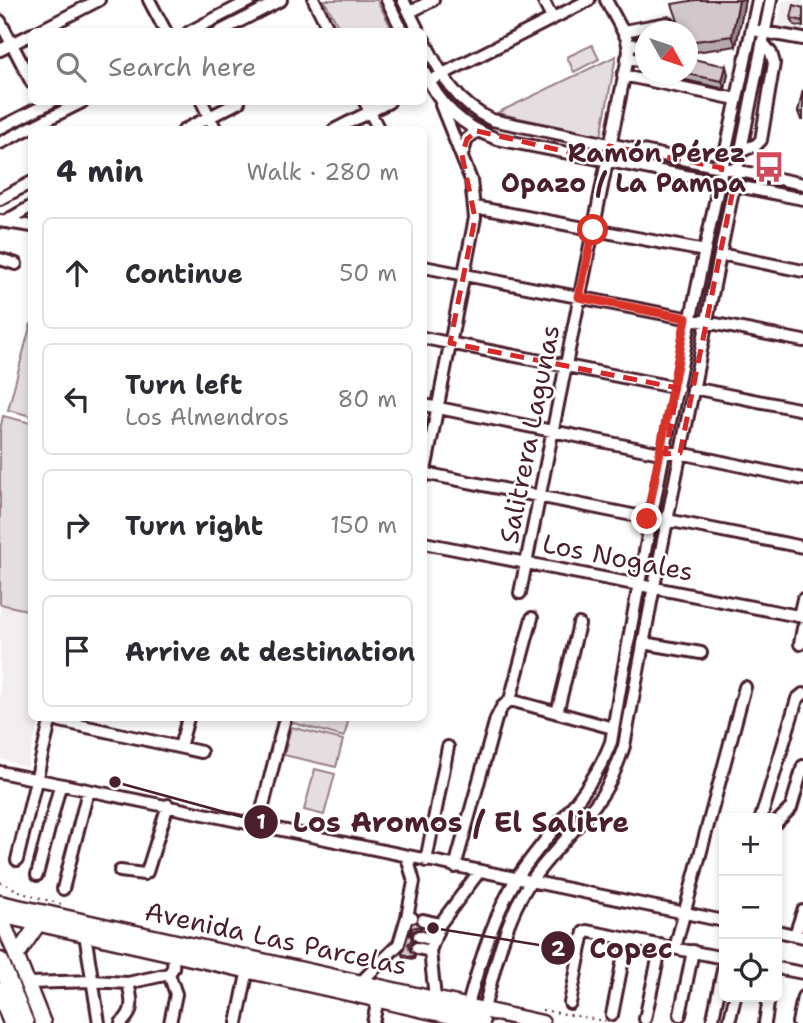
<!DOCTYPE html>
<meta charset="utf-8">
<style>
:root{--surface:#fff;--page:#f7f7f7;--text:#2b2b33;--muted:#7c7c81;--line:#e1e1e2}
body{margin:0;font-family:"Shantell Sans",sans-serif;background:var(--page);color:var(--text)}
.controls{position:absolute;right:21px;bottom:21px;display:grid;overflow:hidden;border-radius:10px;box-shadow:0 4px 10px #0003}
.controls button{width:63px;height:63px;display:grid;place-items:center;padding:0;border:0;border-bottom:2px solid var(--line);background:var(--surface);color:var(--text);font:35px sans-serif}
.compass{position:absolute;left:635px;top:21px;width:63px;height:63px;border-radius:50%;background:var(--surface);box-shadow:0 4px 10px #0003;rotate:130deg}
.stop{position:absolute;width:21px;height:21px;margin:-16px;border:5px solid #d93025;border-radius:50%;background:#fff}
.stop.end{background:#d93025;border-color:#fff;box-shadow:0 2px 7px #0008}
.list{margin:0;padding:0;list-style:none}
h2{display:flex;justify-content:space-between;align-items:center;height:91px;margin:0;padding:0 28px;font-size:30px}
h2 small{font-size:23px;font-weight:400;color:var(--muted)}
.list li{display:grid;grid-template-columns:46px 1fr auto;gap:21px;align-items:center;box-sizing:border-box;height:112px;margin:0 14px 14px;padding:0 14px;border:2px solid var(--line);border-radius:10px}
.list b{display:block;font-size:26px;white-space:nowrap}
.list p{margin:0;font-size:23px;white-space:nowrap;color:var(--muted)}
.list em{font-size:23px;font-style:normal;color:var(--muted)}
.icon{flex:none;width:38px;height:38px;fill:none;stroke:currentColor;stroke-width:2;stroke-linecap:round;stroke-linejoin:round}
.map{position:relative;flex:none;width:803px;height:1023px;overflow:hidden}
.search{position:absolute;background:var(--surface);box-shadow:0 4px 10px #0003;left:28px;top:28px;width:399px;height:77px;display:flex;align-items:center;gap:18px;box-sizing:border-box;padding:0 24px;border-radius:10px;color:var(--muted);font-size:26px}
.panel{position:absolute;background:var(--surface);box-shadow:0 4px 10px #0003;left:28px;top:126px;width:399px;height:595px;border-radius:10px}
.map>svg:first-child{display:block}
.built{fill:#f2eeef}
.green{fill:#e5dee0;stroke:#987e86;stroke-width:2}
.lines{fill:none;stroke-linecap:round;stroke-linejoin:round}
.minor-casing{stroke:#4a1f2b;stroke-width:16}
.major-casing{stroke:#4a1f2b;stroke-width:19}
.highway-casing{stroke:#4a1f2b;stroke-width:21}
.path{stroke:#4a1f2b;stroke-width:2;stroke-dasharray:2 5;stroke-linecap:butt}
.minor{stroke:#fff;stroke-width:10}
.major{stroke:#fff;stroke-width:14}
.highway{stroke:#fff;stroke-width:16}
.wall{fill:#b5abaf;stroke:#4a1f2b;stroke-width:2}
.shaded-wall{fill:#938b8e;stroke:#4a1f2b;stroke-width:2}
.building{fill:#d2c7cb;stroke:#4a1f2b;stroke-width:2}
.route{stroke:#d93025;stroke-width:9}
.marked{fill:none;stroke:#d62828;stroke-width:5;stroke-dasharray:14 9;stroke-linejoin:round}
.labels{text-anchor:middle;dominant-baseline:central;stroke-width:5;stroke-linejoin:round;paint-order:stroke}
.poi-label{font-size:26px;font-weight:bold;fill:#4a1f2b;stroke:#fff;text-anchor:end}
.street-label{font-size:26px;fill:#4a1f2b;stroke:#fff}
.leader{fill:none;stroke:#4a1f2b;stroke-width:2.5}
.callout-dot{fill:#4a1f2b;stroke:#fff;stroke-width:2.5}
.mark-label{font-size:21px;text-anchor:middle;font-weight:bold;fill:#fff}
.callout-label{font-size:28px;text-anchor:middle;font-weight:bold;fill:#4a1f2b;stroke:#fff;stroke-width:5;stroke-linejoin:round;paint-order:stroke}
</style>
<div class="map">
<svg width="803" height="1023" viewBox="0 0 803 1023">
<rect width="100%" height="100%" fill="#fff"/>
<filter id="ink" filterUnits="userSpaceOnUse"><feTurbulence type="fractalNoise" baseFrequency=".0143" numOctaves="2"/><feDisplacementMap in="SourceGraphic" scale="14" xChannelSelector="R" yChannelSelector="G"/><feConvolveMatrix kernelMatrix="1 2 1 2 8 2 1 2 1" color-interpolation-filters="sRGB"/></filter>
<g filter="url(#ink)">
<path class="built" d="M 783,0 L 803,0 L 803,32 L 778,27 Z
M 0,604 L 31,611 L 32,718 L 40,718 L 27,768 L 0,758 Z"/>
<path class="green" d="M 324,0 L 377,0 L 393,31 L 341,31 Z
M 592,45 L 599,59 L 574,72 L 567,57 Z
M 616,56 L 601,136 L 497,113 Z
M 31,323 L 32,416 L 31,416 L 8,410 Z
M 3,416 L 31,423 L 31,611 L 0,604 L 0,430 Z
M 291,718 L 349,718 L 344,737 L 290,722 Z
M 291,727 L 343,740 L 336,767 L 284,755 Z
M 315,769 L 335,774 L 324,815 L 304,810 Z"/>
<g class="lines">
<defs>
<path id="minor" d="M 149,0 L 166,32
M 314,0 L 330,32
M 387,0 L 403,32
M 403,0 L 419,32
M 543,0 L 552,18
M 410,12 L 433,0
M 0,21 L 32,83
M 624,31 L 667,23 L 673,27 L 674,32
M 758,31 L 803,39
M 37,32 L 99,0
M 189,32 L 251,0
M 219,32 L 281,0
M 424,40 C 441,74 455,103 492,120 L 803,184
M 629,45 L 646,44
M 0,50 L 32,34
M 627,58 L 646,61
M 424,72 C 440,105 461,126 497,139 L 803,199
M 623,75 L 736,99
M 435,78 L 589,0
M 202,102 L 216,130
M 365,102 L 379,130
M 0,128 L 51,102
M 184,130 L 239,102
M 334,130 L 389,102
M 0,143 L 82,102
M 741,151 L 756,145 L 761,140 L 774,63 L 771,53 L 763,43
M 462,155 L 467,139 L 477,131
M 0,199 L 32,182
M 475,207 L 705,251
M 0,221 L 32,226
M 4,222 L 32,206
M 720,254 L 803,271
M 0,259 L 16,264
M 424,267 L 803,341
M 424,338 L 678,388
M 693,388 L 803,410
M 424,405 L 660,453 L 680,453 L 803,479
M 424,473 L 652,519
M 424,476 L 475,218 L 471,180 L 441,105
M 667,520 L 803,547
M 424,543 L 803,617
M 520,593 L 629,52 L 627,39 L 606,0
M 799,616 L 803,599
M 643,643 L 701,653
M 800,644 L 803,628
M 510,700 L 613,728
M 557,713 L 579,624
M 51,719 L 201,752
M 180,747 L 188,718
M 0,772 L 724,921
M 761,818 L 797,699 L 803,694
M 777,822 L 791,808 L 803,766
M 258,826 L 285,718
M 407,857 L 414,882 L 407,917
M 17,860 L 51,718
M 426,861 L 448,747
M 455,867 L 496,719 L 502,707 L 510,700 L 532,618
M 120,871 L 144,874 L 147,872 L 168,805
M 37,875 L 60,786
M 63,889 L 88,791
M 423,920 L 440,924 L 479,872
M 777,931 L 803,937
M 85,934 L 99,1023
M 795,935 L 803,911
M 419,936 L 433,940
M 417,948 L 430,951 L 435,998
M 675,948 L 745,687
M 430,951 L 440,924
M 777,968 L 803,973
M 362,981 L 399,944 L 407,917 L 412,918
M 29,983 L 92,981 L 128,983 L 169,974
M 570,1003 L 584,932 L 587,931 L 724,958
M 466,1013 C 477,970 493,915 517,878 C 548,831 591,795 611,742 C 653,493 705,246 758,0
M 612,1015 L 627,939
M 680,1015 L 693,951
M 482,1017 C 493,974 505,917 531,881 C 552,851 581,826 602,795 C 612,780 618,763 624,746 L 655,581 L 771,0
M 645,1019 L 661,945
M 121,1023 C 135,1012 132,999 128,983
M 170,1023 L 176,994 L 169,974 L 173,968 L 174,953
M 237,1023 L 248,969
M 373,1023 L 378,999
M 712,1023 L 724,965
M 729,1023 L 735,997
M 765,1023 L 769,997
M 798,1023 L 803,997"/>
<path id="major" d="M 0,903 L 542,1023
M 0,915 L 482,1023
M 0,915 L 43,1023
M 17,955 L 38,924"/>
<path id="highway" d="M 0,961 L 25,1023
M 0,991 L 12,1023"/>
</defs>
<use href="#minor" class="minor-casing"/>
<use href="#major" class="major-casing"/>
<use href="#highway" class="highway-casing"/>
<path class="path" d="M 0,882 L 28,895 L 61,904
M 542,1010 L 605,1021"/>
<use href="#minor" class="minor"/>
<use href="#major" class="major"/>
<use href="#highway" class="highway"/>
</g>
<path class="wall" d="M 745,0 L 736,46 L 688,53 L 688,32 Z
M 803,8 L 803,27 L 794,25 L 791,18 Z
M 671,74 L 728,74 L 725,89 L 673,77 Z
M 803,90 L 803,120 L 801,120 L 798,112 Z
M 412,923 L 420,926 L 421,928 L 413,931 L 411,937 L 413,941 L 409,947 L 410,951 L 414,953 L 415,956 L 414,959 L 403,957 L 402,954 Z"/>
<path class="shaded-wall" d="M 739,0 L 745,0 L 736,46 L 732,36 Z
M 726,66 L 728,74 L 725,89 L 722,81 Z"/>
<path class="building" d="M 696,0 L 739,0 L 732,36 L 688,42 L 688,32 L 676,32 L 678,21 L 672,4 Z
M 794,5 L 803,8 L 803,21 L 791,18 Z
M 688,58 L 726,66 L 722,81 L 687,74 Z
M 803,90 L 803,113 L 798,112 Z
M 416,922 L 420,926 L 412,928 L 410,935 L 412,939 L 408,944 L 410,951 L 414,953 L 413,957 L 402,954 L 412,923 Z"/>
</g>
<g class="lines" filter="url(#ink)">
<path class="route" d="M 593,230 L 579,297 L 686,318 L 647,519"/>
</g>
<path class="marked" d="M 477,131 L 606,161 L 609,146 L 722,168 L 719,182 L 734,185 L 680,453 L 665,454 L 678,388 L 450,343 L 475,218 L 462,155 L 467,139 Z"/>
<defs>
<symbol id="bus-bare" viewBox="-9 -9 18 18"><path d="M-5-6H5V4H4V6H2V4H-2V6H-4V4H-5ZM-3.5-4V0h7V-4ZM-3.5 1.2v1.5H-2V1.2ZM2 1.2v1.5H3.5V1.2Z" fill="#d1495b" stroke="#fff" stroke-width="2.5" paint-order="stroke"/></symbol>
</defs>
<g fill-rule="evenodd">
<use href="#bus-bare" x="747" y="145" width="44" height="44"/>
</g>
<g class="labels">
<g class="poi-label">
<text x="746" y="152">Ramón Pérez<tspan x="746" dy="30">Opazo / La Pampa</tspan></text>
</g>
<g class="street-label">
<text transform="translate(529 434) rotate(-79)">Salitrera Lagunas</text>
<text transform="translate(618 557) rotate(11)">Los Nogales</text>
<text transform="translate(276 938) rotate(12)">Avenida Las Parcelas</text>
</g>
</g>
<path class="leader" d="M115 782L261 822M433 928L558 948"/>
<g class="callout-dot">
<circle cx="115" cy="782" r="7"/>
<circle cx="433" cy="928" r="7"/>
<circle cx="261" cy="822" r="18"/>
<circle cx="558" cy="948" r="18"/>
</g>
<g class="mark-label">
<text x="261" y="829">1</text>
<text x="558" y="956">2</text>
</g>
<g class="callout-label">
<text x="461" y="832">Los Aromos / El Salitre</text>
<text x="631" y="958">Copec</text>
</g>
</svg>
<div class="controls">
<button>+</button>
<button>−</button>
<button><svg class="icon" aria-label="locate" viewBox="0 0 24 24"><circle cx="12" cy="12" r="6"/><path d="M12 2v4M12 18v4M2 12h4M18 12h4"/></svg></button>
</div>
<svg class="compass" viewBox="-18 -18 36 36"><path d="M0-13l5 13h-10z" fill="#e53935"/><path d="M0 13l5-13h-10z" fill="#7c7c81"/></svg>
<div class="stop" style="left:593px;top:230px"></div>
<div class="stop end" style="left:647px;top:519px"></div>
<div class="search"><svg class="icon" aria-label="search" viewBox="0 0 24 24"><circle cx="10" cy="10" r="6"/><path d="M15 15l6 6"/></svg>Search here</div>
<section class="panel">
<h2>4 min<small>Walk · 280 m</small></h2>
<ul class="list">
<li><svg class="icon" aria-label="ahead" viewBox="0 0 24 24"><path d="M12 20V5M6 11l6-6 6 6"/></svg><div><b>Continue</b></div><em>50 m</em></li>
<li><svg class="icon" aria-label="left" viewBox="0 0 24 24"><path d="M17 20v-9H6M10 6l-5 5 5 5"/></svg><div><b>Turn left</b><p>Los Almendros</p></div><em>80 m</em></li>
<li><svg class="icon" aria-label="right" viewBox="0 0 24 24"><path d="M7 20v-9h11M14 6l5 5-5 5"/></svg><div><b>Turn right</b></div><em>150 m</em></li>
<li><svg class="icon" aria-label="arrive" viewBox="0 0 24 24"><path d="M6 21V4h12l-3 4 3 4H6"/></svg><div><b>Arrive at destination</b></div></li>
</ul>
</section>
</div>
